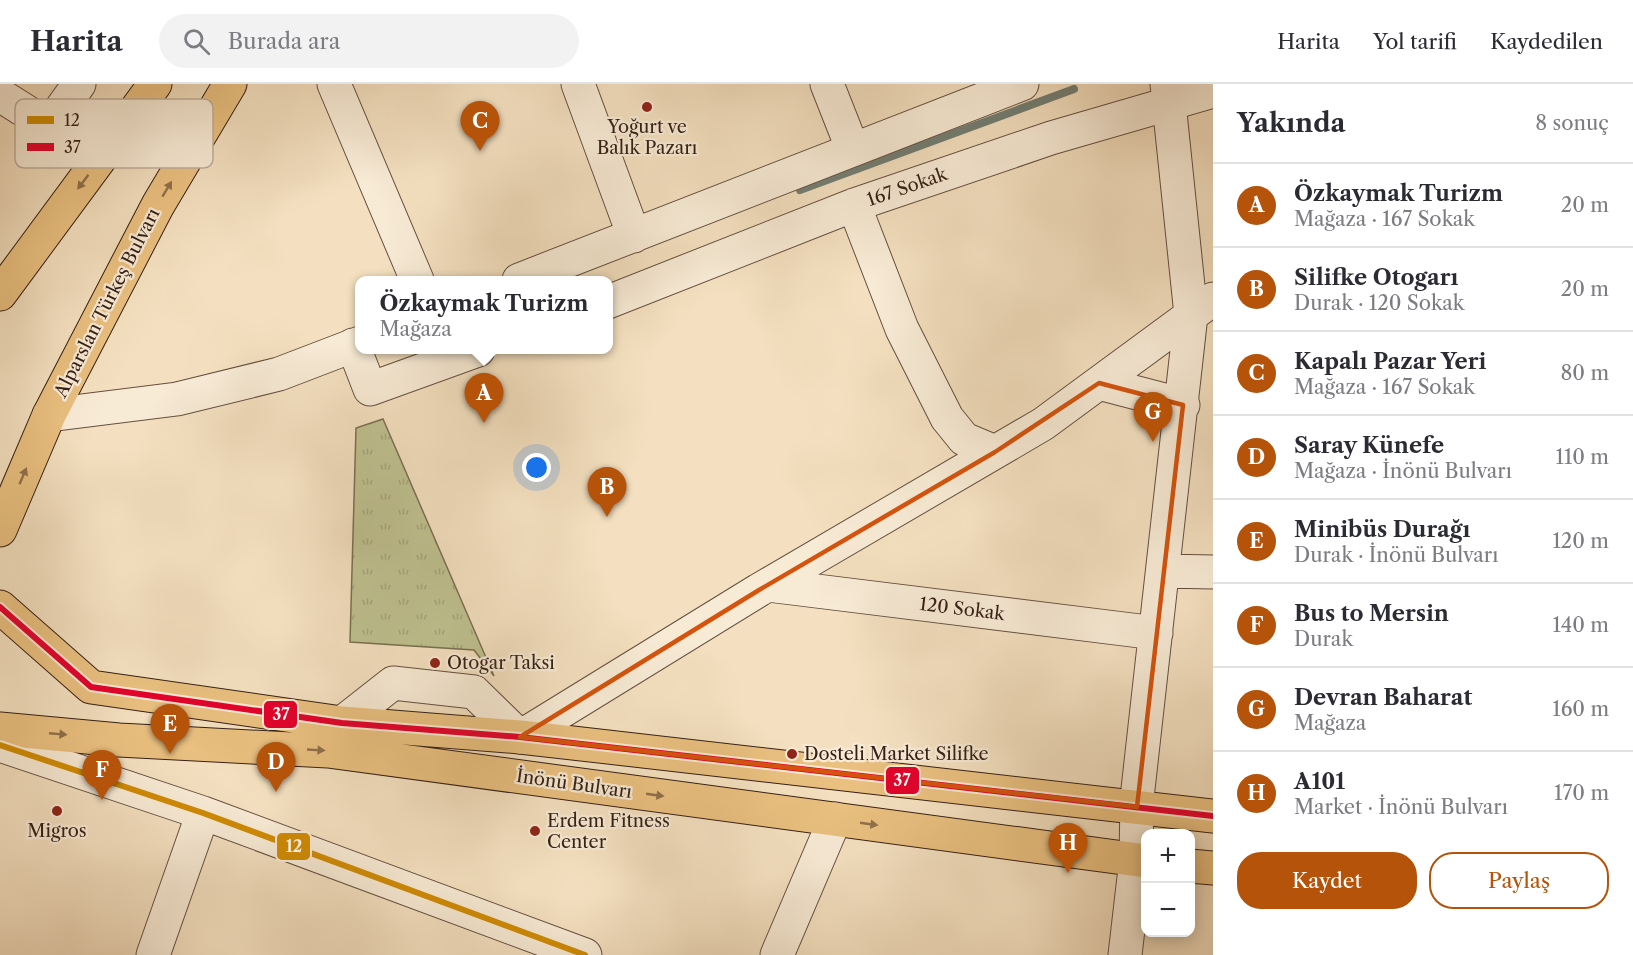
<!DOCTYPE html>
<html lang="tr">
<meta charset="utf-8">
<style>
:root{--surface:#fff;--page:#f2f2f3;--text:#2b2b33;--muted:#7c7c81;--line:#e1e1e2;--accent:#b45309}
body{margin:0;font-family:"Libre Caslon Text",serif;background:var(--page);color:var(--text)}
.controls{position:absolute;right:18px;bottom:18px;display:grid;overflow:hidden;border-radius:12px;box-shadow:0 3px 15px #0003}
.controls button{width:54px;height:54px;display:grid;place-items:center;padding:0;border:0;border-bottom:2px solid var(--line);background:var(--surface);color:var(--text);font:30px sans-serif}
.you{position:absolute;left:537px;top:384px;width:21px;height:21px;margin:-15px;border:4px solid #fff;border-radius:50%;background:#1a73e8;box-shadow:0 0 0 9px #1a73e833}
.badge{display:grid;place-items:center;width:39px;height:39px;border-radius:50%;background:var(--accent);color:#fff;font-size:20px;font-weight:700}
.pin{position:absolute;translate:-50% -50px;filter:drop-shadow(0 2px 3px #0008)}
.pin::after{content:'';position:absolute;top:32px;width:21px;height:18px;background:inherit;clip-path:polygon(0 0,100% 0,50% 100%)}
.popup{position:absolute;left:355px;top:192px;width:258px;height:78px;box-sizing:border-box;display:grid;place-content:center;border-radius:12px;background:var(--surface);filter:drop-shadow(0 2px 4px #0005);font-size:20px;white-space:nowrap;color:var(--muted)}
.popup b{font-size:22px;color:var(--text)}
.popup::after{content:'';position:absolute;left:50%;top:100%;margin-left:-12px;border:12px solid transparent;border-top-color:var(--surface)}
.list{margin:0;padding:0;list-style:none}
h2{display:flex;justify-content:space-between;align-items:center;height:78px;margin:0;padding:0 24px;font-size:26px}
h2 small{font-size:20px;font-weight:400;color:var(--muted)}
.list li{display:grid;grid-template-columns:39px 1fr auto;gap:18px;align-items:center;box-sizing:border-box;height:84px;padding:0 24px;border-top:2px solid var(--line)}
.list b{display:block;font-size:22px;white-space:nowrap}
.list p{margin:0;font-size:20px;white-space:nowrap;color:var(--muted)}
.list em{font-size:20px;font-style:normal;color:var(--muted)}
.actions{display:flex;gap:12px;padding:18px 24px}
.actions a{flex:1;padding:14px 0;border:2px solid var(--accent);border-radius:24px;text-align:center;font-size:21px;color:var(--accent)}
.actions .main{background:var(--accent);color:#fff}
.icon{flex:none;width:33px;height:33px;fill:none;stroke:currentColor;stroke-width:2;stroke-linecap:round;stroke-linejoin:round}
.map{position:relative;flex:none;width:1213px;height:871px;overflow:hidden}
header{display:flex;align-items:center;gap:36px;box-sizing:border-box;height:84px;padding:0 30px;background:var(--surface);border-bottom:2px solid var(--line)}
header strong{font-size:28px}
nav{display:flex;gap:33px;margin-inline-start:auto;font-size:21px}
.search{width:420px;height:54px;background:var(--page);display:flex;align-items:center;gap:15px;box-sizing:border-box;padding:0 21px;border-radius:33px;color:var(--muted);font-size:22px}
main{display:flex}
aside{flex:1;background:var(--surface)}
.map>svg:first-child{display:block}
.grass{fill:url(#grass-tufts);stroke:#7a7052;stroke-width:1.5}
.lines{fill:none;stroke-linecap:round;stroke-linejoin:round}
.stream{stroke:#737e73;stroke-width:8}
.minor-casing{stroke:#654f40;stroke-width:35}
.major-casing{stroke:#351f15;stroke-width:35}
.highway-casing{stroke:#351f15;stroke-width:35}
.minor{stroke:#f8ebd6;stroke-width:33}
.major{stroke:#eac080;stroke-width:33}
.highway{stroke:#eac080;stroke-width:33}
.bus-1-casing{stroke:#f8ebd6;stroke-width:10}
.bus-2-casing{stroke:#f8ebd6;stroke-width:10}
.bus-1{stroke:#d08b04;stroke-width:6}
.bus-2{stroke:#e4002b;stroke-width:6}
.oneway{fill:#90704a}
.marked{fill:none;stroke:#d6530d;stroke-width:4.5;stroke-linejoin:round}
.poi-dot{fill:#8f2418;stroke:#f8ebd6;stroke-width:2}
.labels{text-anchor:middle;dominant-baseline:central;stroke-width:4.5;stroke-linejoin:round;paint-order:stroke}
.poi-label{font-size:18px;fill:#351f15;stroke:#f8ebd6;text-anchor:start}
.street-label{font-size:18px;fill:#351f15;stroke:#f8ebd6}
.key{fill:#f8ebd6;stroke:#beae9c;stroke-width:1.5}
.key-label{font-size:16px;fill:#351f15}
.line-badge{stroke:#f8ebd6;stroke-width:2}
.badge-label{font-size:16px;text-anchor:middle;font-weight:bold;fill:#fff}
</style>
<header>
<strong>Harita</strong>
<div class="search"><svg class="icon" aria-label="search" viewBox="0 0 24 24"><circle cx="10" cy="10" r="6"/><path d="M15 15l6 6"/></svg>Burada ara</div>
<nav><a>Harita</a><a>Yol tarifi</a><a>Kaydedilen</a></nav>
</header>
<main>
<div class="map">
<svg width="1213" height="871" viewBox="0 0 1213 871">
<defs>
<pattern id="grass-tufts" width="24" height="20" patternUnits="userSpaceOnUse" patternTransform="scale(1.5)"><rect width="24" height="20" fill="#bfc190"/><path d="M3 7l-1-3M5 7V3M7 7l1-3M15 17l-1-3M17 17v-4M19 17l1-3" fill="none" stroke="#a5a57b"/></pattern>
</defs>
<rect width="100%" height="100%" fill="#f4e0c0"/>
<filter id="stains"><feTurbulence type="fractalNoise" baseFrequency=".00333" numOctaves="4"/><feColorMatrix values="0 0 0 0 .2 0 0 0 0 .09 0 0 0 0 .02 0 0 0 .5 -.17"/></filter>
<radialGradient id="worn" r=".72"><stop offset=".6" stop-color="#630" stop-opacity="0"/><stop offset="1" stop-color="#630" stop-opacity=".3"/></radialGradient>
<path class="grass" d="M 383,335 L 494,592 L 474,566 L 350,558 L 356,344 Z"/>
<g class="lines">
<path class="stream" d="M 800,106 L 1074,5"/>
<defs>
<path id="minor" d="M 334,0 L 417,196
M 578,0 L 634,152
M 827,0 L 853,66
M 0,11 L 49,42 L 104,69
M 49,42 L 79,0
M 854,121 L 902,245 L 947,334 L 964,355 L 995,368
M 519,196 L 1022,0
M 608,218 L 854,121 L 1051,54 L 1213,7
M 353,261 L 370,305 L 478,266
M 1099,299 L 1183,321
M 49,331 L 177,315 L 279,290 L 360,259
M 1163,487 L 1213,488
M 768,501 L 1156,549
M 342,639 L 393,599 L 474,608 L 520,653 L 759,506 L 1043,340 L 1213,215
M 0,661 L 203,729 L 585,871
M 153,871 L 203,729
M 777,871 L 835,735
M 1125,871 L 1136,776 L 1137,714 L 1191,231 L 1167,0"/>
<path id="major" d="M 0,523 L 91,603 L 342,639 L 520,653 L 1213,732
M 0,645 L 119,656 L 328,667 L 1146,777
M 1190,782 L 1213,784"/>
<path id="highway" d="M 0,210 L 155,0
M 0,446 L 49,331 L 158,121 L 230,0"/>
</defs>
<use href="#minor" class="minor-casing"/>
<use href="#major" class="major-casing"/>
<use href="#highway" class="highway-casing"/>
<use href="#minor" class="minor"/>
<use href="#major" class="major"/>
<use href="#highway" class="highway"/>
<defs>
<path id="bus-1" d="M 0,661 L 203,729 L 585,871"/>
<path id="bus-2" d="M 0,523 L 91,603 L 342,639 L 520,653 L 1213,732"/>
</defs>
<use href="#bus-1" class="bus-1-casing"/>
<use href="#bus-2" class="bus-2-casing"/>
<use href="#bus-1" class="bus-1"/>
<use href="#bus-2" class="bus-2"/>
</g>
<defs><path id="oneway-solid" d="M-6-.8H1V-3.2L6.5 0L1 3.2V.8H-6Z" transform="scale(1.5)"/></defs>
<g class="oneway">
<use href="#oneway-solid" transform="translate(83 98) rotate(127)"/>
<use href="#oneway-solid" transform="translate(167 105) rotate(-59)"/>
<use href="#oneway-solid" transform="translate(23 392) rotate(-67)"/>
<use href="#oneway-solid" transform="translate(58 650) rotate(5)"/>
<use href="#oneway-solid" transform="translate(316 666) rotate(3)"/>
<use href="#oneway-solid" transform="translate(655 711) rotate(8)"/>
<use href="#oneway-solid" transform="translate(869 740) rotate(8)"/>
</g>
<path class="marked" d="M 1099,299 L 1183,321 L 1137,723 L 520,653 L 759,506 L 995,368 Z"/>
<g class="poi-dot">
<circle cx="647" cy="23" r="6"/>
<circle cx="435" cy="579" r="6"/>
<circle cx="792" cy="670" r="6"/>
<circle cx="57" cy="727" r="6"/>
<circle cx="535" cy="747" r="6"/>
</g>
<g class="labels">
<g class="poi-label">
<text x="647" y="43" text-anchor="middle">Yoğurt ve<tspan x="647" dy="21">Balık Pazarı</tspan></text>
<text x="447" y="579">Otogar Taksi</text>
<text x="804" y="670">Dosteli Market Silifke</text>
<text x="547" y="737">Erdem Fitness<tspan x="547" dy="21">Center</tspan></text>
<text x="57" y="747" text-anchor="middle">Migros</text>
</g>
<g class="street-label">
<text transform="translate(907 103) rotate(-19)">167 Sokak</text>
<text transform="translate(107 219) rotate(-63)">Alparslan Türkeş Bulvarı</text>
<text transform="translate(962 525) rotate(7)">120 Sokak</text>
<text transform="translate(574 700) rotate(8)">İnönü Bulvarı</text>
</g>
</g>
<rect x="15" y="15" width="198" height="69" rx="9" class="key"/>
<rect x="27" y="32" width="27" height="8" fill="#d08b04"/>
<rect x="27" y="59" width="27" height="8" fill="#e4002b"/>
<g class="key-label">
<text x="64" y="42">12</text>
<text x="64" y="69">37</text>
</g>
<g class="line-badge">
<rect x="263" y="616" width="35" height="29" rx="6" fill="#e4002b"/>
<rect x="885" y="682" width="35" height="29" rx="6" fill="#e4002b"/>
<rect x="276" y="748" width="35" height="29" rx="6" fill="#d08b04"/>
</g>
<g class="badge-label">
<text x="281" y="636">37</text>
<text x="902" y="702">37</text>
<text x="294" y="768">12</text>
</g>
<rect width="100%" height="100%" filter="url(#stains)"/>
<rect width="100%" height="100%" fill="url(#worn)"/>
</svg>
<div class="controls">
<button>+</button>
<button>−</button>
</div>
<div class="you"></div>
<div class="pin badge" style="left:484px;top:339px">A</div>
<div class="popup"><b>Özkaymak Turizm</b>Mağaza</div>
<div class="pin badge" style="left:607px;top:433px">B</div>
<div class="pin badge" style="left:480px;top:67px">C</div>
<div class="pin badge" style="left:276px;top:708px">D</div>
<div class="pin badge" style="left:170px;top:670px">E</div>
<div class="pin badge" style="left:102px;top:716px">F</div>
<div class="pin badge" style="left:1153px;top:358px">G</div>
<div class="pin badge" style="left:1068px;top:789px">H</div>
</div>
<aside>
<h2>Yakında<small>8 sonuç</small></h2>
<ul class="list">
<li><span class="badge">A</span><div><b>Özkaymak Turizm</b><p>Mağaza · 167 Sokak</p></div><em>20 m</em></li>
<li><span class="badge">B</span><div><b>Silifke Otogarı</b><p>Durak · 120 Sokak</p></div><em>20 m</em></li>
<li><span class="badge">C</span><div><b>Kapalı Pazar Yeri</b><p>Mağaza · 167 Sokak</p></div><em>80 m</em></li>
<li><span class="badge">D</span><div><b>Saray Künefe</b><p>Mağaza · İnönü Bulvarı</p></div><em>110 m</em></li>
<li><span class="badge">E</span><div><b>Minibüs Durağı</b><p>Durak · İnönü Bulvarı</p></div><em>120 m</em></li>
<li><span class="badge">F</span><div><b>Bus to Mersin</b><p>Durak</p></div><em>140 m</em></li>
<li><span class="badge">G</span><div><b>Devran Baharat</b><p>Mağaza</p></div><em>160 m</em></li>
<li><span class="badge">H</span><div><b>A101</b><p>Market · İnönü Bulvarı</p></div><em>170 m</em></li>
</ul>
<div class="actions"><a class="main">Kaydet</a><a>Paylaş</a></div>
</aside>
</main>
